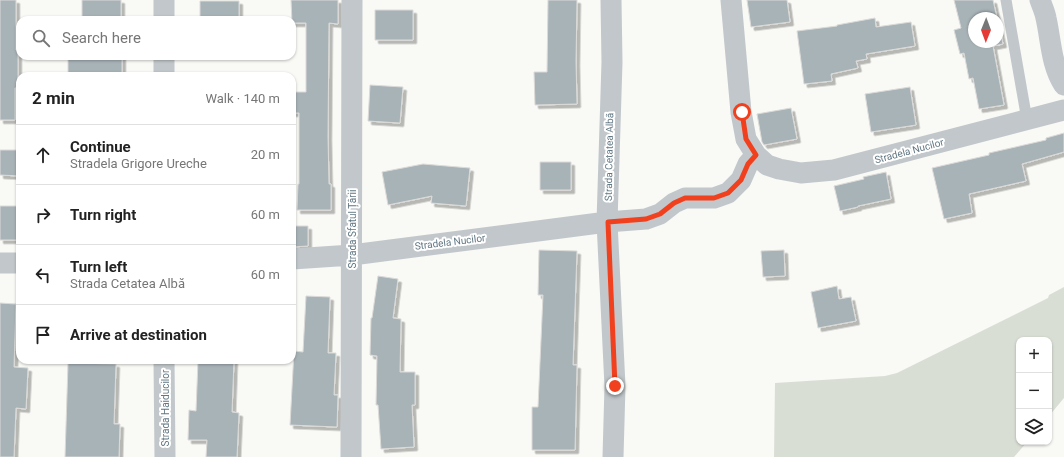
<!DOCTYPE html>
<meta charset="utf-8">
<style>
:root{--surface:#fff;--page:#f2f2f2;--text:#222;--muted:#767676;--line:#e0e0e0}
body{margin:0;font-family:Roboto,sans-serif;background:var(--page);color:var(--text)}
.controls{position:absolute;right:12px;bottom:12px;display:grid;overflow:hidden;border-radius:8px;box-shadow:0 1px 3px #0004}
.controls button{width:36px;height:36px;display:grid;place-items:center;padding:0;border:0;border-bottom:1px solid var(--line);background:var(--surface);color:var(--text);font:20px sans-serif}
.compass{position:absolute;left:968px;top:12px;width:36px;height:36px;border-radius:50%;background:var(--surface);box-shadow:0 1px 3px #0004;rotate:181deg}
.stop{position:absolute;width:12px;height:12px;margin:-9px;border:3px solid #f1401e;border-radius:50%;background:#fff}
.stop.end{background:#f1401e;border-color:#fff;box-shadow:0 1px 4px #0008}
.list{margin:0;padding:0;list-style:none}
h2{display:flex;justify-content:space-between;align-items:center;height:52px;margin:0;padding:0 16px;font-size:17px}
h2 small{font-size:13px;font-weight:400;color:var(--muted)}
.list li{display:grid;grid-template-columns:26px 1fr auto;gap:12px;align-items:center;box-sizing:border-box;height:60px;padding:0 16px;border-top:1px solid var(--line)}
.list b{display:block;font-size:15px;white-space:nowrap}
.list p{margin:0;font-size:13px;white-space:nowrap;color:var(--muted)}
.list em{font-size:13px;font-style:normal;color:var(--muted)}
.icon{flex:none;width:22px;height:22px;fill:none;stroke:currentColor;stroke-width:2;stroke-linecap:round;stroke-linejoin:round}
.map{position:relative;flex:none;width:1064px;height:457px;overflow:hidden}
.search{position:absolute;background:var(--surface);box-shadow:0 1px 3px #0004;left:16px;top:16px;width:280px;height:44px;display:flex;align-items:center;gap:10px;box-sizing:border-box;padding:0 14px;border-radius:12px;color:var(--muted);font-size:15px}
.panel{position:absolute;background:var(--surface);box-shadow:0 1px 3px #0004;left:16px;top:72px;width:280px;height:292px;border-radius:12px}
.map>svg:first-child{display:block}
.green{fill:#d9ded5}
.building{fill:#a8b3b8;stroke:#dbdad8;filter:url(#shadow)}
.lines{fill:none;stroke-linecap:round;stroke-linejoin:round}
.lane{stroke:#c1c7ca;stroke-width:11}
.street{stroke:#c1c7ca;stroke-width:21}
.route{stroke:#f1401e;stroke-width:5}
.labels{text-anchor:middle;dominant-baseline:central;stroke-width:4;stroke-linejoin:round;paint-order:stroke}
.street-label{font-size:10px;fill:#617783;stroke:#fff}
</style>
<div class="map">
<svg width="1064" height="457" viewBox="0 0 1064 457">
<defs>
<filter id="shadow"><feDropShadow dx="3.5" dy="3.5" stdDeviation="0" flood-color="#0004"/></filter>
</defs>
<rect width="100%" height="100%" fill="#f9f9f6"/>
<path class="green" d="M 1064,287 L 1064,398 L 1049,416 L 1049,340 L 1019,340 L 1019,442 L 1027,442 L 1014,457 L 774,457 L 775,383 L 885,376 L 897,373 L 1048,298 L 1049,295 Z"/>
<path class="building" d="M 0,0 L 16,0 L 16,50 L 18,50 L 18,88 L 15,88 L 15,120 L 0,120 Z
M 82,0 L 121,0 L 121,17 L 82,17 Z
M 291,0 L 338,0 L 338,24 L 329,23 L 328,137 L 329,184 L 331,184 L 331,210 L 297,210 L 298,184 L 299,184 L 299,113 L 292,113 L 292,92 L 306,92 L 306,23 L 292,23 Z
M 548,0 L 577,0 L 576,62 L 577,104 L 535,105 L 534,72 L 547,72 Z
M 747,0 L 787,0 L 790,22 L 751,27 Z
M 954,0 L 993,0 L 997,18 L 974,18 L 974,42 L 998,42 L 998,21 L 1003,44 L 993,46 L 1004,105 L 979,109 L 973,78 L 969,79 L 964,53 L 960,54 L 954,30 L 961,28 Z
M 200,1 L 239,1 L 239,20 L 200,20 Z
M 375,10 L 413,10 L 413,40 L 375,40 Z
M 875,18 L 876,27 L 911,22 L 915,46 L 866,54 L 867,59 L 856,61 L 858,68 L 831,74 L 832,81 L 804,84 L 797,31 L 837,26 L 837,25 Z
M 68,56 L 122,56 L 122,76 L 68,76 Z
M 370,85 L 403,87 L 400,123 L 368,121 Z
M 910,87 L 916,125 L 871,132 L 865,94 Z
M 791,108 L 797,139 L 764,145 L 762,142 L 757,114 Z
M 1064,133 L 1064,152 L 1022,164 L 1026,181 L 969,194 L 972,213 L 944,219 L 932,168 L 989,155 L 989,153 L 1046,140 L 1046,138 Z
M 0,150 L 20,150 L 20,176 L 0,175 Z
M 540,162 L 571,162 L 571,190 L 540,190 Z
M 423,164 L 470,168 L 466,206 L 431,203 L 432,196 L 388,205 L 382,172 Z
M 886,172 L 891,199 L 858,206 L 858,207 L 840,211 L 834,186 L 864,179 L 863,177 Z
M 0,206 L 20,206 L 20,240 L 0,240 Z
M 292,226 L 308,226 L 308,246 L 292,247 Z
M 539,250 L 577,251 L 573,365 L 577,365 L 575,450 L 532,450 L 532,407 L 538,407 L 543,295 L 538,295 Z
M 784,250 L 785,276 L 763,277 L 761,251 Z
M 378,276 L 398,279 L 393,318 L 401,319 L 400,372 L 415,372 L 415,405 L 412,405 L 414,447 L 381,449 L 378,405 L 376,405 L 377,356 L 370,355 L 371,318 L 372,318 Z
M 837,286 L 839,299 L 851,297 L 856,321 L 818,328 L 811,292 Z
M 306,296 L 330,297 L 328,353 L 336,353 L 334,395 L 338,395 L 337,427 L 290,425 L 294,351 L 303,352 Z
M 0,303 L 16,304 L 14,367 L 28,368 L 26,409 L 16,408 L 14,457 L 0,457 Z
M 198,360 L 234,360 L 232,412 L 239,413 L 237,457 L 206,457 L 207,440 L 188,440 L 189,410 L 196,411 Z
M 68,363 L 116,364 L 114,424 L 120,424 L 119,457 L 65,457 Z"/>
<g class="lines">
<path class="lane" d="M 1006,0 L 1027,120"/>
<path class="street" d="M 611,0 L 612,62 L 607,222 L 615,386 L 613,457
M 731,0 L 741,112 L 746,139 L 756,155 L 767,165 L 779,169 L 801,173 L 834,170 L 1064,110
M 1040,0 C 1042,6 1045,12 1046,18 C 1051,40 1051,65 1064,85
M 164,20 L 164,0
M 164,76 L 164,56
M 292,259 L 352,255 L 607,222 L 646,219 L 660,214 L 674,203 L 685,198 L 714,198 L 728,193 L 741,180 L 748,164 L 756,155
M 0,263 L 20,263
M 164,360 L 165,457
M 351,457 L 352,0"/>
</g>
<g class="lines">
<path class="route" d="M 615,386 L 608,222 L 646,219 L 660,214 L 674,203 L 685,198 L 714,198 L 728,193 L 741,180 L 748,164 L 756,155 L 746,139 L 742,112"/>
</g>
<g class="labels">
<g class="street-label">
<text transform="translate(909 151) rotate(-15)">Stradela Nucilor</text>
<text transform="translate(609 157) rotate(-89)">Strada Cetatea Albă</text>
<text transform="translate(352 229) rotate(-90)">Strada Sfatul Țării</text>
<text transform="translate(450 242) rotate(-7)">Stradela Nucilor</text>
<text transform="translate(165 408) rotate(-90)">Strada Haiducilor</text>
</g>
</g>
</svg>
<div class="controls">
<button>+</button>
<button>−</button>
<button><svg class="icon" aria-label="layers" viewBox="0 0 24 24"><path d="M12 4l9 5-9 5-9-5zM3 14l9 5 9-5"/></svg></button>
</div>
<svg class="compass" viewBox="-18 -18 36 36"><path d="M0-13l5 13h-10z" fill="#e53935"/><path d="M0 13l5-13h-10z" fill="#767676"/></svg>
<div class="stop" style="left:742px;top:112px"></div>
<div class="stop end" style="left:615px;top:386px"></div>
<div class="search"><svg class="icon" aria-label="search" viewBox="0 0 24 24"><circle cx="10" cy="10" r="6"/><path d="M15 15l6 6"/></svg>Search here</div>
<section class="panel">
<h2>2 min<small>Walk · 140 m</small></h2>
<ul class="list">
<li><svg class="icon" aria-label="ahead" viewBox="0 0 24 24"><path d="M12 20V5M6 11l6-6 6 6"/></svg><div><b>Continue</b><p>Stradela Grigore Ureche</p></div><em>20 m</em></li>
<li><svg class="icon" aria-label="right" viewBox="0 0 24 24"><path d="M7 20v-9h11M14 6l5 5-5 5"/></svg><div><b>Turn right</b></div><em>60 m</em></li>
<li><svg class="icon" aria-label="left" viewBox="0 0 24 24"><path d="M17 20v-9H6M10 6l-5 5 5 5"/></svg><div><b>Turn left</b><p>Strada Cetatea Albă</p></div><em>60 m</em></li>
<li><svg class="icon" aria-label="arrive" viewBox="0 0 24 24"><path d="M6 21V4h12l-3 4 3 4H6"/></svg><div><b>Arrive at destination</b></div></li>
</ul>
</section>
</div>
